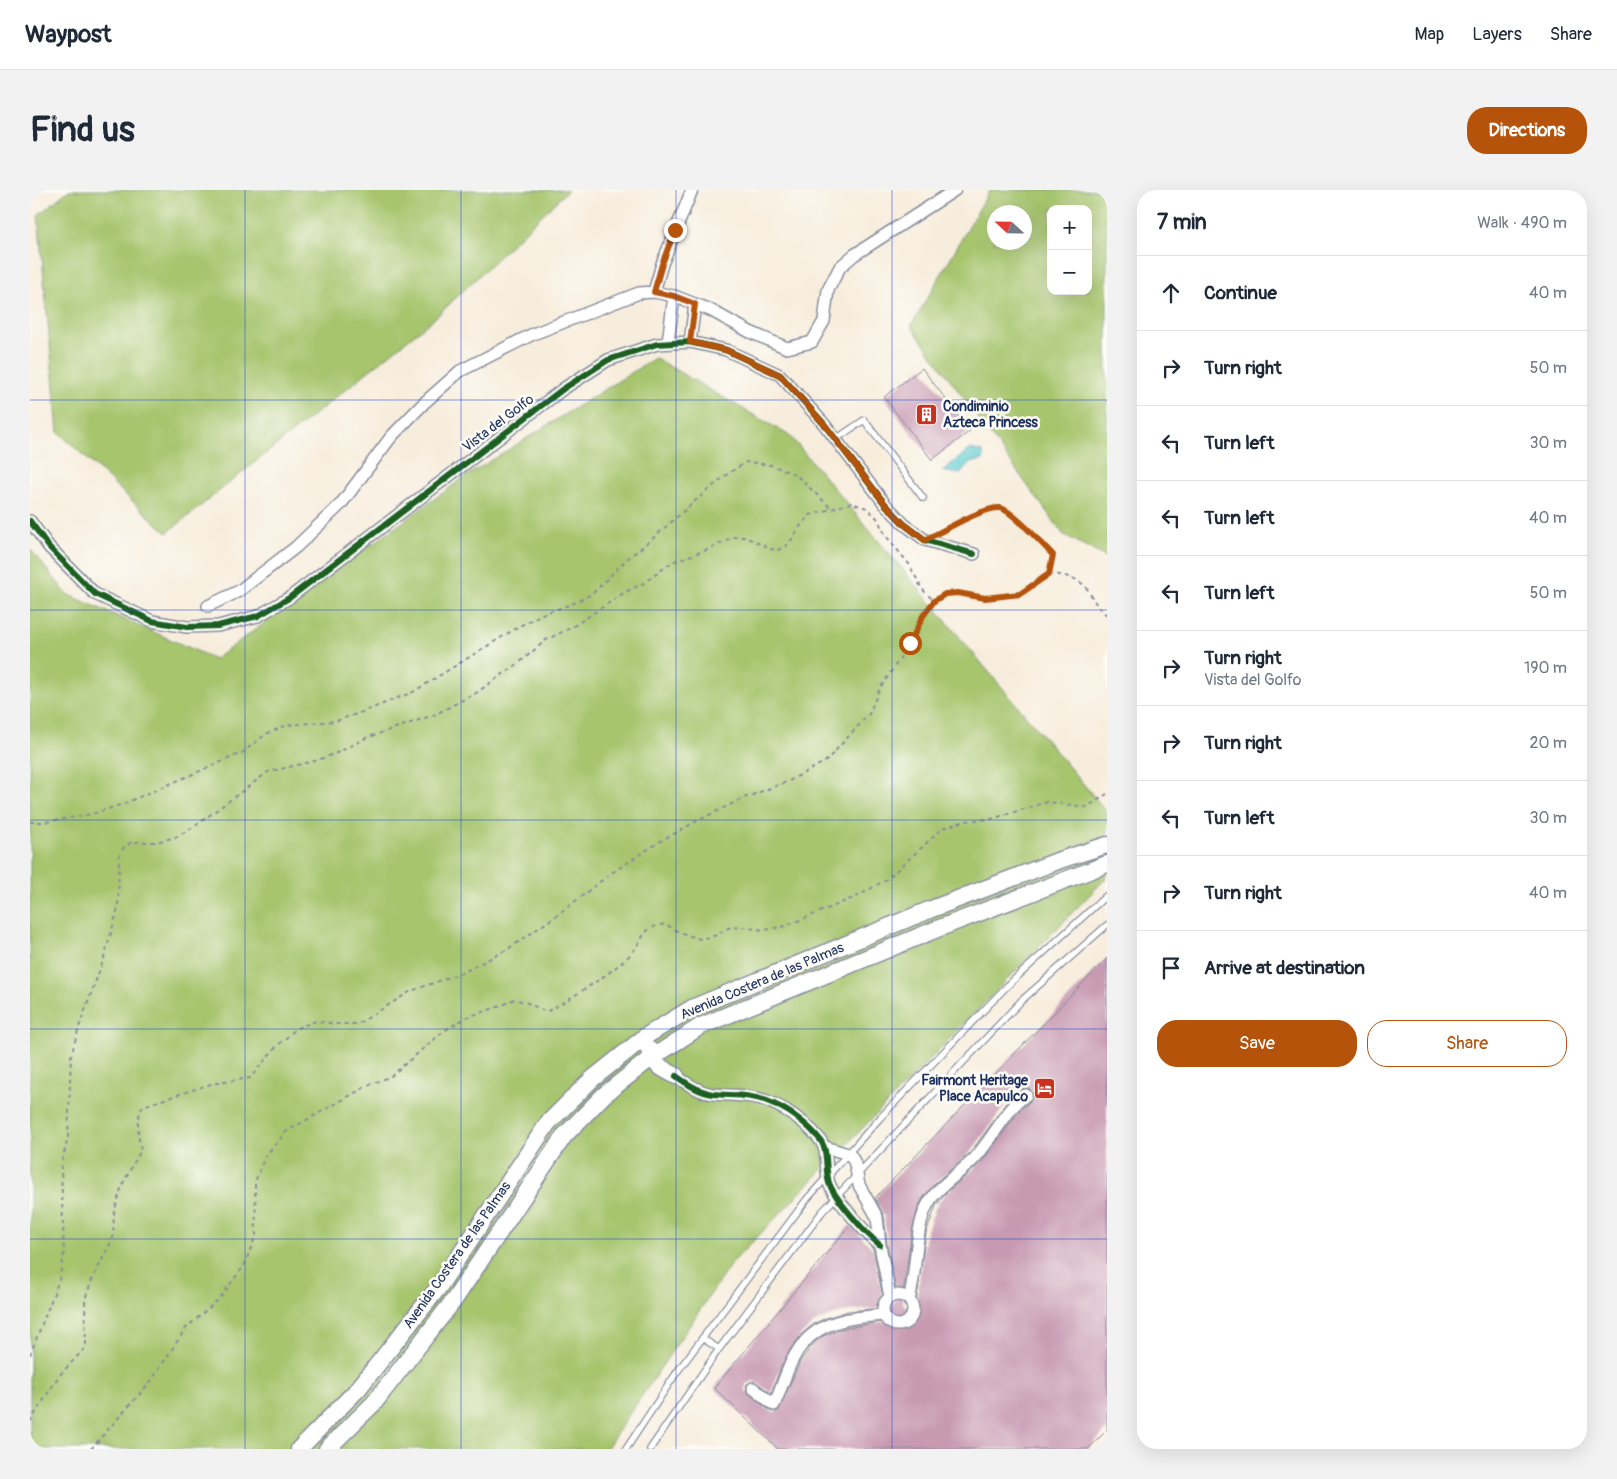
<!DOCTYPE html>
<meta charset="utf-8">
<style>
:root{--surface:#fff;--page:#f2f2f3;--text:#1f2937;--muted:#747a83;--line:#e0e1e3;--accent:#b45309}
body{margin:0;font-family:Pangolin,sans-serif;background:var(--page);color:var(--text)}
.controls{position:absolute;right:15px;top:15px;display:grid;overflow:hidden;border-radius:10px;box-shadow:0 5px 20px #0002}
.controls button{width:45px;height:45px;display:grid;place-items:center;padding:0;border:0;border-bottom:1px solid var(--line);background:var(--surface);color:var(--text);font:25px sans-serif}
.compass{position:absolute;left:957px;top:15px;width:45px;height:45px;border-radius:50%;background:var(--surface);box-shadow:0 5px 20px #0002;rotate:292deg}
.stop{position:absolute;width:15px;height:15px;margin:-11px;border:4px solid #b45309;border-radius:50%;background:#fff}
.stop.end{background:#b45309;border-color:#fff;box-shadow:0 1px 5px #0008}
.list{margin:0;padding:0;list-style:none}
h2{display:flex;justify-content:space-between;align-items:center;height:65px;margin:0;padding:0 20px;font-size:21px}
h2 small{font-size:16px;font-weight:400;color:var(--muted)}
.list li{display:grid;grid-template-columns:32px 1fr auto;gap:15px;align-items:center;box-sizing:border-box;height:75px;padding:0 20px;border-top:1px solid var(--line)}
.list b{display:block;font-size:19px;white-space:nowrap}
.list p{margin:0;font-size:16px;white-space:nowrap;color:var(--muted)}
.list em{font-size:16px;font-style:normal;color:var(--muted)}
.actions{display:flex;gap:10px;padding:15px 20px}
.actions a{flex:1;padding:11px 0;border:1px solid var(--accent);border-radius:20px;text-align:center;font-size:18px;color:var(--accent)}
.actions .main{background:var(--accent);color:#fff}
.icon{flex:none;width:28px;height:28px;fill:none;stroke:currentColor;stroke-width:2;stroke-linecap:round;stroke-linejoin:round}
.map{position:relative;flex:none;width:1077px;height:1259px;overflow:hidden;border-radius:20px}
header{display:flex;align-items:center;gap:30px;box-sizing:border-box;height:70px;padding:0 25px;background:var(--surface);border-bottom:1px solid var(--line)}
header strong{font-size:24px}
nav{display:flex;gap:28px;margin-inline-start:auto;font-size:18px}
.intro{display:flex;align-items:center;justify-content:space-between;box-sizing:border-box;height:120px;padding:0 30px}
h1{margin:0;font-size:35px}
.button{padding:12px 22px;border-radius:20px;background:var(--accent);color:#fff;font-size:18px;font-weight:700}
main{display:flex;gap:30px;padding:0 30px}
aside{flex:1;background:var(--surface);border-radius:20px;box-shadow:0 5px 20px #0002}
.map>svg:first-child{display:block}
.green{fill:#a6c56d;stroke:#607a66;fill-rule:evenodd}
.water{fill:#5dcad1;stroke:#3c7c98}
.building{fill:#c79ab2;fill-rule:evenodd}
.lines{fill:none;stroke-linecap:round;stroke-linejoin:round}
.lane-casing{stroke:#898e9d;stroke-width:8}
.street-casing{stroke:#898e9d;stroke-width:14}
.secondary-casing{stroke:#898e9d;stroke-width:19}
.path{stroke:#898e9d;stroke-width:2;stroke-dasharray:4 4;stroke-linecap:butt}
.lane{stroke:#fff;stroke-width:5.5}
.street{stroke:#fff;stroke-width:11}
.secondary{stroke:#fff;stroke-width:16}
.cycleway-casing{stroke:#fdfcf7;stroke-width:9}
.cycleway{stroke:#1b5e20;stroke-width:6}
.route{stroke:#b45309;stroke-width:6}
.grid{fill:none;stroke:#1d4ed8;stroke-width:1;stroke-opacity:0.55}
.labels{text-anchor:middle;dominant-baseline:central;stroke-width:5;stroke-linejoin:round;paint-order:stroke}
.poi-label{font-size:14px;font-weight:bold;fill:#1b2f5e;stroke:#fdfcf7;text-anchor:start}
.street-label{font-size:14px;fill:#1b2f5e;stroke:#fdfcf7}
</style>
<header>
<strong>Waypost</strong>
<nav><a>Map</a><a>Layers</a><a>Share</a></nav>
</header>
<div class="intro"><h1>Find us</h1><a class="button">Directions</a></div>
<main>
<div class="map">
<svg width="1077" height="1259" viewBox="0 0 1077 1259">
<rect width="100%" height="100%" fill="#fdfcf7"/>
<filter id="ink" filterUnits="userSpaceOnUse"><feTurbulence type="fractalNoise" baseFrequency=".02" numOctaves="2"/><feDisplacementMap in="SourceGraphic" scale="10" xChannelSelector="R" yChannelSelector="G"/><feConvolveMatrix kernelMatrix="1 2 1 2 8 2 1 2 1" color-interpolation-filters="sRGB"/></filter>
<filter id="wash" filterUnits="userSpaceOnUse"><feTurbulence type="fractalNoise" baseFrequency=".0096" numOctaves="4" result="noise"/><feDisplacementMap in="SourceGraphic" scale="20" xChannelSelector="R" yChannelSelector="G"/><feGaussianBlur stdDeviation="1.12" result="paint"/><feColorMatrix in="noise" values="0 0 0 0 0 0 0 0 0 0 0 0 0 0 0 0 0 1.4 0 .05"/><feComposite in="paint" operator="in"/></filter>
<g filter="url(#wash)">
<rect width="100%" height="100%" fill="#f7eddc"/>
<path class="green" d="M 39,0 L 538,0 L 406,127 L 137,343 L 28,242 L 8,25 Z
M 960,0 L 1077,0 L 1077,368 L 1033,344 L 881,136 ZM 1021,19 L 1058,19 L 1058,101 L 1021,101 ZM 994,22 L 994,52 L 964,52 L 964,22 Z
M 625,168 L 760,246 L 1077,622 L 1077,687 L 701,1074 L 576,1259 L 0,1259 L 0,359 L 37,404 L 185,469 L 433,288 Z"/>
<path class="water" d="M 941,259 L 953,262 L 953,270 L 940,273 L 930,284 L 912,281 Z"/>
<g id="blocks">
<path class="building" d="M 892,178 L 940,241 L 902,270 L 854,207 Z
M 1077,768 L 1077,1240 L 1058,1259 L 748,1259 L 684,1198 L 820,1035 L 843,1059 L 854,1112 L 861,1114 L 865,1112 L 867,1106 L 857,1054 L 854,1026 L 845,1008 ZM 995,898 L 999,898 L 1003,903 L 1001,910 L 988,923 L 951,973 L 916,1003 L 906,1016 L 896,1043 L 886,1112 L 882,1117 L 874,1116 L 872,1109 L 882,1041 L 888,1018 L 893,1008 L 906,992 L 940,963 L 978,911 L 991,899 ZM 852,1118 L 857,1119 L 860,1124 L 857,1131 L 811,1139 L 793,1146 L 785,1152 L 770,1172 L 748,1221 L 745,1222 L 740,1221 L 716,1201 L 717,1194 L 724,1191 L 741,1203 L 752,1174 L 761,1158 L 774,1142 L 785,1133 L 796,1128 L 818,1121 Z"/>
</g>
</g>
<g filter="url(#ink)">
<use href="#blocks" fill-opacity="0" stroke="#898e9d" stroke-width="1"/>
<g class="lines">
<defs>
<path id="lane" d="M 806,249 L 834,230 L 893,308
M 672,1148 L 689,1159
M 596,1259 L 647,1182 L 777,1009 L 850,928 L 977,796 L 1077,705
M 620,1259 L 689,1159 L 792,1022 L 991,811 L 1077,735"/>
<path id="street" d="M 624,102 L 632,74 L 662,0
M 638,152 L 644,106
M 660,152 L 665,114
M 0,331 L 19,357 L 65,404 L 122,431 L 157,437 L 188,436 L 228,426 L 259,408 L 533,199 L 578,170 L 627,154 L 660,152 L 696,160 L 750,185 L 794,234 L 855,314 L 874,334 L 895,350 L 944,364
M 178,416 L 209,401 L 266,357 L 311,314 L 361,247 L 394,213 L 430,181 L 503,144 L 609,103 L 624,102 L 644,106 L 680,120 L 720,142 L 757,158 L 782,152 L 794,131 L 798,100 L 810,77 L 824,65 L 925,0
M 646,886 C 657,894 669,902 683,904 C 701,906 719,904 737,911 C 755,918 774,931 787,946 C 800,959 794,976 799,993 C 805,1009 836,1044 850,1055
M 795,957 L 818,964 L 822,967 L 825,974 L 829,995 L 847,1027 L 850,1055 L 860,1107
M853 1120a15 15 0 1 1 30 0a15 15 0 1 1-30 0Z
M 879,1110 C 887,1081 884,1048 895,1020 C 905,996 929,985 945,968 C 959,952 969,934 982,918 C 986,913 991,909 996,905
M 723,1198 L 744,1215 C 753,1196 758,1172 772,1155 C 791,1130 824,1127 853,1125"/>
<path id="secondary" d="M 619,859 C 622,875 632,878 646,886
M 269,1259 L 328,1199 L 408,1098 L 518,933 L 561,890 L 616,846 L 662,818 L 899,720 L 1030,670 L 1077,655
M 297,1259 L 344,1213 L 424,1110 L 534,946 L 574,905 L 621,868 L 671,836 L 907,739 L 1077,674"/>
</defs>
<use href="#lane" class="lane-casing"/>
<use href="#street" class="street-casing"/>
<use href="#secondary" class="secondary-casing"/>
<path class="path" d="M 1019,384 C 1034,385 1049,387 1058,400 C 1064,410 1067,418 1077,425
M 0,632 L 15,632 L 62,624 L 93,614 L 212,563 L 236,544 L 257,535 L 306,531 L 335,521 L 383,502 L 488,437 L 512,424 L 542,414 L 562,404 L 597,369 L 622,349 L 665,311 L 695,286 L 716,272 L 741,275 L 766,285 L 801,318
M 0,1165 L 29,1090 L 34,1064 L 31,976 L 38,947 L 41,866 L 49,837 L 74,768 L 88,718 L 89,667 L 94,657 L 102,652 L 126,652 L 146,647 L 165,636 L 238,582 L 288,570 L 309,562 L 336,548 L 404,525 L 446,503 L 489,473 L 516,450 L 544,436 L 595,402 L 614,393 L 642,372 L 679,359 L 703,347 L 715,347 L 746,361 L 756,356 L 763,348 L 771,335 L 780,325 L 821,313 L 837,318 L 847,328 L 856,346 L 879,374 L 892,399 L 904,411
M 0,1232 L 28,1187 L 56,1157 L 55,1109 L 62,1090 L 83,1048 L 84,1023 L 92,995 L 111,960 C 108,944 105,930 113,916 L 181,894 L 220,888 L 246,857 L 267,838 L 286,831 L 305,834 L 328,834 L 381,801 L 434,782 L 478,759 L 526,726 L 580,684 L 629,652 L 665,632 L 714,608 L 759,591 L 796,571 L 839,524 L 849,500 L 880,453 L 893,427 L 904,411 L 915,404 L 928,403 L 955,408 L 990,404 L 1019,384 L 1023,365 C 1013,355 983,321 971,318 C 956,315 924,335 910,342
M 61,1259 L 121,1191 L 156,1138 L 189,1109 L 214,1076 L 226,1045 L 225,992 L 235,966 L 257,941 L 337,896 L 361,886 L 414,841 L 437,827 L 471,816 L 484,809 L 498,813 L 516,822 C 539,809 563,795 585,778 C 591,773 600,766 604,760 C 616,744 613,738 635,734 L 649,742 L 670,749 L 684,746 L 698,738 L 712,737 L 734,740 L 756,736 L 828,706 L 857,689 L 913,638 L 935,631 L 961,629 L 1017,612 L 1057,617 L 1077,604"/>
<use href="#lane" class="lane"/>
<use href="#street" class="street"/>
<use href="#secondary" class="secondary"/>
<defs>
<path id="cycleway" d="M 0,331 L 19,357 L 65,404 L 122,431 L 157,437 L 188,436 L 228,426 L 259,408 L 533,199 L 578,170 L 627,154 L 660,152 L 696,160 L 750,185 L 794,234 L 855,314 L 874,334 L 895,350 L 944,364
M 646,886 C 657,894 669,902 683,904 C 701,906 719,904 737,911 C 755,918 774,931 787,946 C 800,959 794,976 799,993 C 805,1009 836,1044 850,1055"/>
</defs>
<use href="#cycleway" class="cycleway-casing"/>
<use href="#cycleway" class="cycleway"/>
</g>
</g>
<g class="lines" filter="url(#ink)">
<path class="route" d="M 645,40 L 632,74 L 624,102 L 644,106 L 665,114 L 660,152 L 696,160 L 750,185 L 794,234 L 855,314 L 874,334 L 895,350 C 911,342 955,316 970,318 C 982,320 1013,355 1023,365 L 1019,384 L 990,404 L 955,408 L 928,403 L 915,404 L 904,411 L 893,426 L 880,453"/>
</g>
<path class="grid" d="M 215,0 L 215,1259M 431,0 L 431,1259M 646,0 L 646,1259M 862,0 L 862,1259M 0,210 L 1077,210M 0,420 L 1077,420M 0,630 L 1077,630M 0,839 L 1077,839M 0,1049 L 1077,1049"/>
<defs>
<symbol id="building-square" viewBox="-11 -11 22 22"><rect x="-9" y="-9" width="18" height="18" rx="4" fill="#c8321e" stroke="#fdfcf7"/><path d="M-4-6H4V6H1V3H-1V6H-4ZM-2.5-4.3h1.7v1.8h-1.7ZM.8-4.3h1.7v1.8H.8ZM-2.5-1h1.7V.8h-1.7ZM.8-1h1.7V.8H.8Z" fill="#fff"/></symbol>
<symbol id="hotel-square" viewBox="-11 -11 22 22"><rect x="-9" y="-9" width="18" height="18" rx="4" fill="#c8321e" stroke="#fdfcf7"/><path d="M-6-4.5h1.5V1H6V5H4.5V3h-9V5H-6ZM-4 0a1.8 1.8 0 1 1 3.6 0ZM.5 0V-2.5h3Q6-2.5 6 0Z" fill="#fff"/></symbol>
</defs>
<g fill-rule="evenodd">
<use href="#building-square" x="884" y="212" width="25" height="25"/>
<use href="#hotel-square" x="1002" y="886" width="25" height="25"/>
</g>
<g class="labels">
<g class="poi-label">
<text x="913" y="216">Condiminio<tspan x="913" dy="16">Azteca Princess</tspan></text>
<text x="998" y="890" text-anchor="end">Fairmont Heritage<tspan x="998" dy="16">Place Acapulco</tspan></text>
</g>
<g class="street-label">
<text transform="translate(468 233) rotate(-37)">Vista del Golfo</text>
<text transform="translate(732 791) rotate(-23)">Avenida Costera de las Palmas</text>
<text transform="translate(427 1065) rotate(-55)">Avenida Costera de las Palmas</text>
</g>
</g>
</svg>
<div class="controls">
<button>+</button>
<button>−</button>
</div>
<svg class="compass" viewBox="-18 -18 36 36"><path d="M0-13l5 13h-10z" fill="#e53935"/><path d="M0 13l5-13h-10z" fill="#747a83"/></svg>
<div class="stop" style="left:880px;top:453px"></div>
<div class="stop end" style="left:645px;top:40px"></div>
</div>
<aside>
<h2>7 min<small>Walk · 490 m</small></h2>
<ul class="list">
<li><svg class="icon" aria-label="ahead" viewBox="0 0 24 24"><path d="M12 20V5M6 11l6-6 6 6"/></svg><div><b>Continue</b></div><em>40 m</em></li>
<li><svg class="icon" aria-label="right" viewBox="0 0 24 24"><path d="M7 20v-9h11M14 6l5 5-5 5"/></svg><div><b>Turn right</b></div><em>50 m</em></li>
<li><svg class="icon" aria-label="left" viewBox="0 0 24 24"><path d="M17 20v-9H6M10 6l-5 5 5 5"/></svg><div><b>Turn left</b></div><em>30 m</em></li>
<li><svg class="icon" aria-label="left" viewBox="0 0 24 24"><path d="M17 20v-9H6M10 6l-5 5 5 5"/></svg><div><b>Turn left</b></div><em>40 m</em></li>
<li><svg class="icon" aria-label="left" viewBox="0 0 24 24"><path d="M17 20v-9H6M10 6l-5 5 5 5"/></svg><div><b>Turn left</b></div><em>50 m</em></li>
<li><svg class="icon" aria-label="right" viewBox="0 0 24 24"><path d="M7 20v-9h11M14 6l5 5-5 5"/></svg><div><b>Turn right</b><p>Vista del Golfo</p></div><em>190 m</em></li>
<li><svg class="icon" aria-label="right" viewBox="0 0 24 24"><path d="M7 20v-9h11M14 6l5 5-5 5"/></svg><div><b>Turn right</b></div><em>20 m</em></li>
<li><svg class="icon" aria-label="left" viewBox="0 0 24 24"><path d="M17 20v-9H6M10 6l-5 5 5 5"/></svg><div><b>Turn left</b></div><em>30 m</em></li>
<li><svg class="icon" aria-label="right" viewBox="0 0 24 24"><path d="M7 20v-9h11M14 6l5 5-5 5"/></svg><div><b>Turn right</b></div><em>40 m</em></li>
<li><svg class="icon" aria-label="arrive" viewBox="0 0 24 24"><path d="M6 21V4h12l-3 4 3 4H6"/></svg><div><b>Arrive at destination</b></div></li>
</ul>
<div class="actions"><a class="main">Save</a><a>Share</a></div>
</aside>
</main>
